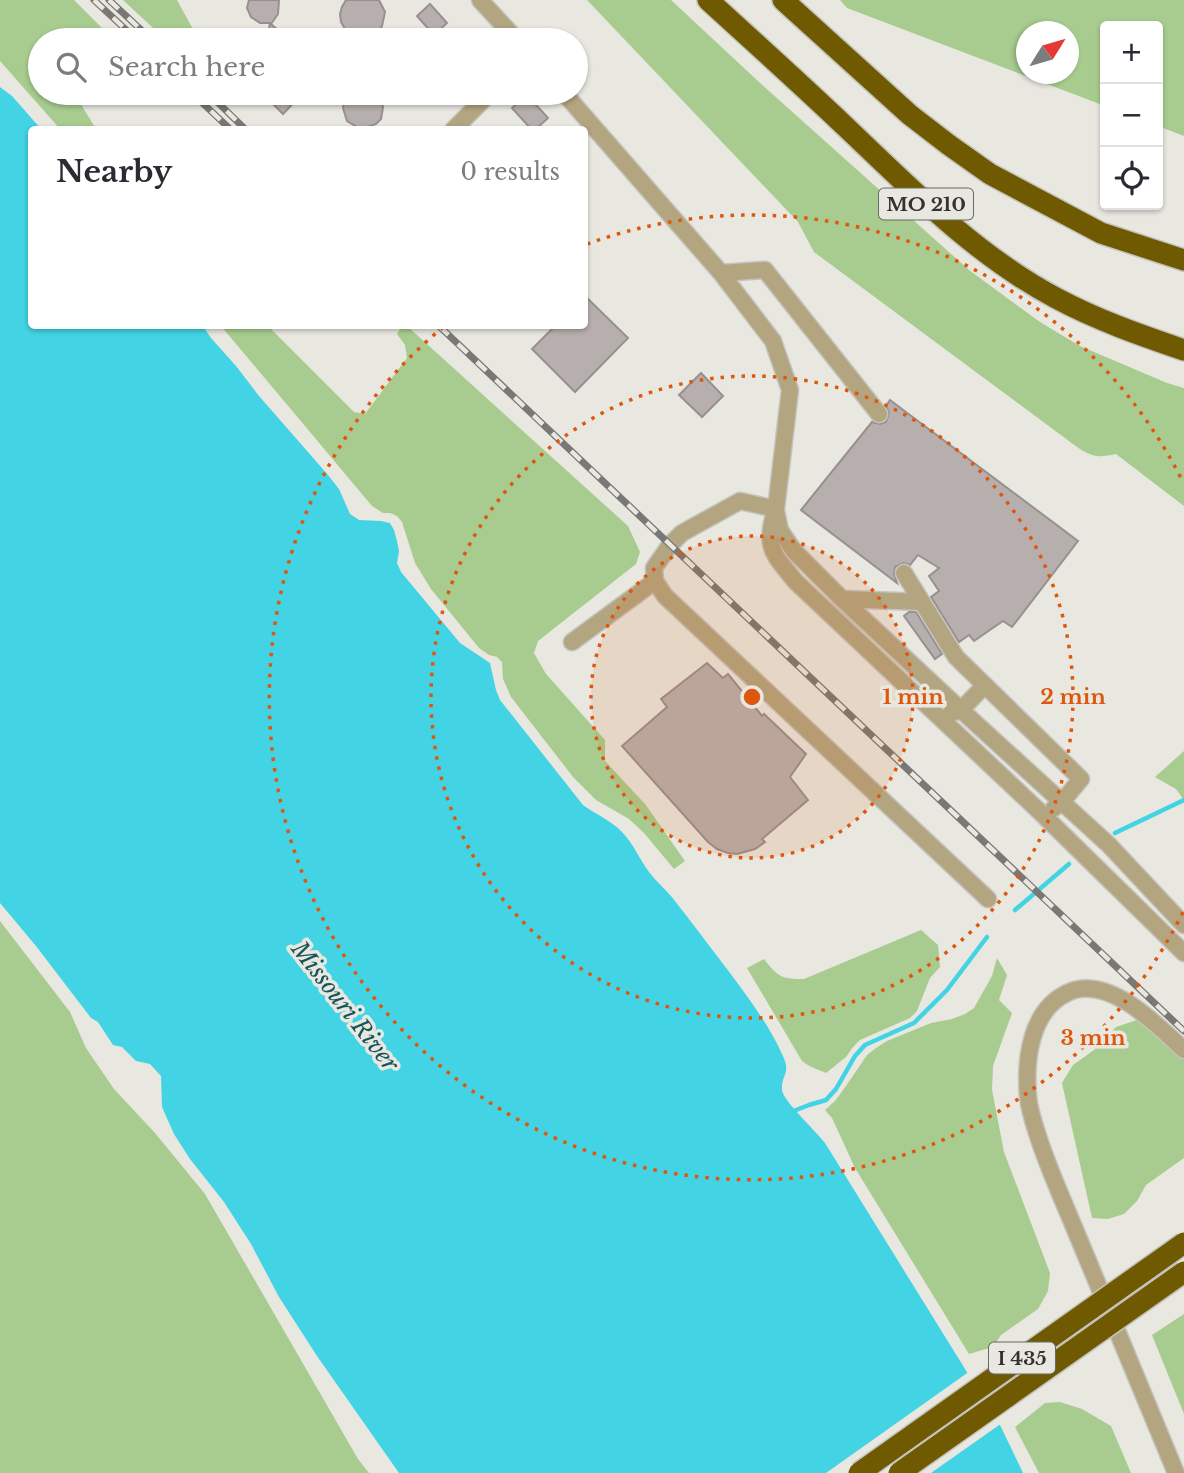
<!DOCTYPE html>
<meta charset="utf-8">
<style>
:root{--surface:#fff;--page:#f2f2f3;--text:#2b2b33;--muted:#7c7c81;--line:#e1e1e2}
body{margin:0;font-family:"Libre Baskerville",serif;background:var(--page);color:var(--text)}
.controls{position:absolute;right:21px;top:21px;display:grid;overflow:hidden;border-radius:7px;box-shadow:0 2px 5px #0004}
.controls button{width:63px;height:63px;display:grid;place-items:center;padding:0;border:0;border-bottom:2px solid var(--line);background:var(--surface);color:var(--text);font:35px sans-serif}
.compass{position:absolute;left:1016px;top:21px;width:63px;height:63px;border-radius:50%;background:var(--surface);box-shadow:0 2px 5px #0004;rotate:53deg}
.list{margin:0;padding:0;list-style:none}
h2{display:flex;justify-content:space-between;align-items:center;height:91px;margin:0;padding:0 28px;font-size:30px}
h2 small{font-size:23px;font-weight:400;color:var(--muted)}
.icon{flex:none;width:38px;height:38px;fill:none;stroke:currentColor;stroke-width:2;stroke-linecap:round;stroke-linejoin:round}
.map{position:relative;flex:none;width:1184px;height:1473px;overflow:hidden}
.search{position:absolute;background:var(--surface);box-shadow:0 2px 5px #0004;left:28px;top:28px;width:560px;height:77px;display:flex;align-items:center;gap:18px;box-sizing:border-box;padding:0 24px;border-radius:38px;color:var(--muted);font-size:26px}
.panel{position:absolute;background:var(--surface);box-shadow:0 2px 5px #0004;left:28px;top:126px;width:560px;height:203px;border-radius:7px}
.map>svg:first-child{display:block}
.green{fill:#a8cc8f;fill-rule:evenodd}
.water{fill:#42d3e4}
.pier{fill:#e8e7e0}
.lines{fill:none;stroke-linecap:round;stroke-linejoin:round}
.stream{stroke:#42d3e4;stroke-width:4.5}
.building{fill:#b7afae;stroke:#97908f;stroke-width:2}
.minor-casing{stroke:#c4c3bd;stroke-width:19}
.highway-casing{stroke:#c4c3bd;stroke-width:24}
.minor{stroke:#b2a57f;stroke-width:16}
.highway{stroke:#6f5a01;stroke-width:21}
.rail-casing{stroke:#797874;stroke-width:7}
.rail{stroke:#e8e7e0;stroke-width:4.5;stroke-dasharray:13;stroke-linecap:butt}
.highway-bridge-casing{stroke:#c4c3bd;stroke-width:24;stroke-linecap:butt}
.highway-bridge{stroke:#6f5a01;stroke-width:21}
.ring{fill:none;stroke:#df570e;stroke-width:3.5;stroke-dasharray:3.5 7}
.labels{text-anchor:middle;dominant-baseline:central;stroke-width:7;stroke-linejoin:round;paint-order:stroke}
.shield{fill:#e8e7e0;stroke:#696865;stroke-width:2}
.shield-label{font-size:19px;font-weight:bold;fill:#333230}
.water-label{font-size:23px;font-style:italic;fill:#18545b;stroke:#e8e7e0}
.centre{fill:#df570e;stroke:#e8e7e0;stroke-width:3.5}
.ring-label{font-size:21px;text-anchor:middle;font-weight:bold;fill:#df570e;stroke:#e8e7e0;stroke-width:7;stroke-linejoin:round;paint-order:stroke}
</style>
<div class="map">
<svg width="1184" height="1473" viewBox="0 0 1184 1473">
<rect width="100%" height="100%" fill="#e8e7e0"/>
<path class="green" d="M 0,0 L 74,0 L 110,36 C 102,41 91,42 83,38 L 81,40 L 40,40 L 40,93 L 74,93 L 96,129 L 60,129 L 0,61 Z
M 123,0 L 177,0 L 199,40 L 166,40 Z
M 587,0 L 671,0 L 759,82 L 969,270 L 1040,322 L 1080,346 L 1167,383 L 1184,388 L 1184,506 L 1116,454 C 1098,458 1092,457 1077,447 L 814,252 L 798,222 Z
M 840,0 L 1184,0 L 1184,136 L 1158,126 L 1158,26 L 1105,26 L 1105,106 L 847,8 ZM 1026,32 L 1068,32 L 1068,74 L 1026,74 Z
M 221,326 L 268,326 L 354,412 L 365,414 L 407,358 L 405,345 L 397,334 L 402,326 L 407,326 L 628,526 L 640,552 L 636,564 L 538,641 L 534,653 L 546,674 L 605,740 L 605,761 L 645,804 L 685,861 L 674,869 L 644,833 L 629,819 L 596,800 L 573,777 L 511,697 L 503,679 L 502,662 L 497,657 L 489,655 L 479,648 L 431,589 L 415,563 L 402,522 L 397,516 L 390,513 L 383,513 L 372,506 Z
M 1184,751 L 1184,800 L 1176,789 L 1155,777 Z
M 0,921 L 70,1012 L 86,1048 L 114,1089 L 155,1133 L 205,1194 L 358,1459 L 369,1473 L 0,1473 Z
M 921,930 L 938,945 L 940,967 L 930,978 L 917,1011 L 910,1018 L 860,1040 L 853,1047 L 846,1057 L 826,1073 C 817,1069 809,1067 802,1061 L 747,968 L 764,959 C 778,977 781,979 804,979 Z
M 997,958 L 1007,975 L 999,1000 L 1012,1013 L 993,1066 L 992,1090 L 1004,1152 L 1050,1273 L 1048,1291 L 1038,1309 L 1001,1335 L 993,1347 L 969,1354 L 855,1168 L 832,1118 L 825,1110 L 835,1101 L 846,1086 L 867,1055 L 876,1048 L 887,1041 L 931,1023 L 952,1019 L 965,1014 L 974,1008 L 992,976 Z
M 1137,1020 L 1149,1023 L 1184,1057 L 1184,1158 L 1146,1185 L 1137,1201 L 1124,1214 L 1108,1219 L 1092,1218 L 1062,1083 L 1073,1065 L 1094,1050 L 1116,1027 Z
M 1184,1314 L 1184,1414 L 1152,1335 Z
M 1060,1402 L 1082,1409 L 1111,1426 L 1131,1473 L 1039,1473 L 1015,1427 L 1045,1403 Z"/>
<path class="water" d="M 0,87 L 12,96 L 41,129 L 32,130 L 32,326 L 203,326 L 211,338 L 236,366 L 259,396 L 328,475 L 339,489 L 350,514 L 359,520 L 381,521 L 390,523 L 394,530 L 397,541 L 399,551 L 397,563 L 401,572 L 460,643 L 490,663 L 496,690 L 500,700 L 583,805 C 595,814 612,821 622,832 C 633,843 640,860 649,872 C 656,881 664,888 671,896 C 691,921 710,947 730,973 C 749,999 769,1025 782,1054 C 792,1074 781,1074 782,1090 C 783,1101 817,1132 825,1143 L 1001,1427 L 1023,1473 L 399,1473 L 317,1356 L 279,1297 L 251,1244 L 224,1202 L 190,1159 L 174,1134 L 162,1107 L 161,1076 L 150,1064 L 136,1061 L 122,1047 L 113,1045 L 98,1022 L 91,1018 L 36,946 L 0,903 Z"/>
<path class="pier" d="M 970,1371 L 1002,1423 L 931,1473 L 826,1473 Z"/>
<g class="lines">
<path class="stream" d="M 1115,833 L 1184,800
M 1015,910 L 1069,864
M 791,1112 L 809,1105 L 826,1100 L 836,1089 L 855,1056 L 865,1045 L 914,1023 L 947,990 L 987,937"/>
</g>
<path class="building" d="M 249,0 L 279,0 L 278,14 L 271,24 L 289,40 L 267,40 L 270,23 L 260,23 L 251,17 L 247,8 Z
M 346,0 L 379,0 L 385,12 L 382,26 L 378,32 L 365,38 L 358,37 L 351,34 L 345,29 L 341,22 L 340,14 L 342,7 Z
M 430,4 L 447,23 L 434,35 L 417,16 Z
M 277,93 L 303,93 L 283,114 L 270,101 Z
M 350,93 L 376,93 L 379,95 L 383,107 L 381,119 L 376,124 L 365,128 L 359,128 L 347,121 L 343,108 L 344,101 Z
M 527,95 L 548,118 L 535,130 L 532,130 L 512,108 Z
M 584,295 L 628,338 L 575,392 L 532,349 L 555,326 L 584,326 Z
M 701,373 L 723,396 L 702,417 L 679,395 Z
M 890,400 L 1078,541 L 1012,627 L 1003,621 L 974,641 L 969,635 L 959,642 L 931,597 L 939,591 L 929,576 L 939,568 L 918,555 L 910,565 L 903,563 L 895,567 L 894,574 L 897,583 L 801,510 L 872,422 L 880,424 L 886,422 L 889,413 L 886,406 Z
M 909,612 L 916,612 L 942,654 L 935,659 L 904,616 Z
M 707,663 L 723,678 L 728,674 L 762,716 L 764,714 L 806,754 L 790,777 L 808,800 L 762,839 L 765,842 L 755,849 L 737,854 L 728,853 L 717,849 L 708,842 L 622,746 L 667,707 L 661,699 Z"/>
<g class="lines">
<defs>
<path id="minor" d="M 480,0 L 517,40
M 564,93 L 721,273 L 773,341 L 790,390 L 776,509 C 763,546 773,554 796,582 L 1038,810 L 1184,953
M 453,130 L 490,93
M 721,273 L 765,270 L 879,414
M 776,509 L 740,501 L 682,533 L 670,545 L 654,568 L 655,581 L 665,596 L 988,899
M 776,511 L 780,530 L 794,551 L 842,599 L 961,710 L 1109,845 L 1184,925
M 904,573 L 956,657 L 1081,779 L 1061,803 L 1054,808
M 842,599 L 922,602
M 572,642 L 655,581
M 951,713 L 961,710 L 985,685
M 1176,1473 C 1142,1391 1108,1309 1074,1227 C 1061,1196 1047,1165 1037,1133 C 1033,1121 1029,1108 1028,1096 C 1025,1060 1030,1011 1067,993 C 1108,973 1157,1025 1184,1050"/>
<path id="highway" d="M 708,0 C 755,43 803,86 849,130 C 913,191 977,256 1056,298 C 1097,320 1140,335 1184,350
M 783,0 L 910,115 L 949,145 L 990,174 L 1101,233 L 1184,260"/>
</defs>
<use href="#minor" class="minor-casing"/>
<use href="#highway" class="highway-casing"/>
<use href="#minor" class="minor"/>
<use href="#highway" class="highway"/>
<defs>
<path id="rail" d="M 94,0 L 137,40
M 109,0 L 152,40
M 192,93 L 231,130
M 208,93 L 246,130
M 439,326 L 1184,1031"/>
</defs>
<use href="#rail" class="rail-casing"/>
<use href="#rail" class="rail"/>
<defs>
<path id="highway-bridge" d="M 859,1473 L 1184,1243
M 899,1473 L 1184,1272"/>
</defs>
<use href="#highway-bridge" class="highway-bridge-casing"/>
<use href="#highway-bridge" class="highway-bridge"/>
</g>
<circle cx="752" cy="697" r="161" fill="#df570e" fill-opacity=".12"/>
<g class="ring">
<circle cx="752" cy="697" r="161"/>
<circle cx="752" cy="697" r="321"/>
<path d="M1183 912A482 482 0 1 1 442 328M587 244A482 482 0 0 1 1183 482"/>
</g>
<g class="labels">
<g class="shield">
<rect x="879" y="188.5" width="94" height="31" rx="5"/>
<rect x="989" y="1342.5" width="66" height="31" rx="5"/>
</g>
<g class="shield-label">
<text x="926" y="204">MO 210</text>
<text x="1022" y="1358">I 435</text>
</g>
<g class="water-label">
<text transform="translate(345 1006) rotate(52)">Missouri River</text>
</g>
</g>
<circle cx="752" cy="697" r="10" class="centre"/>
<g class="ring-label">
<text x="913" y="704">1 min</text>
<text x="1073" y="704">2 min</text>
<text x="1093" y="1045">3 min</text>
</g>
</svg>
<div class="controls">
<button>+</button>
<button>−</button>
<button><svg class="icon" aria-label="locate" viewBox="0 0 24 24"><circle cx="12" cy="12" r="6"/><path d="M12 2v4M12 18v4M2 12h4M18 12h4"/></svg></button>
</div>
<svg class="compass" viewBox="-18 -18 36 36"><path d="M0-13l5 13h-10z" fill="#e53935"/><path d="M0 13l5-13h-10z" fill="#7c7c81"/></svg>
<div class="search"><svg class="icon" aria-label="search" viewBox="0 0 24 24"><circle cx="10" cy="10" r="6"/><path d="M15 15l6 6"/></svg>Search here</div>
<section class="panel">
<h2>Nearby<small>0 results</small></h2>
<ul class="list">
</ul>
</section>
</div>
